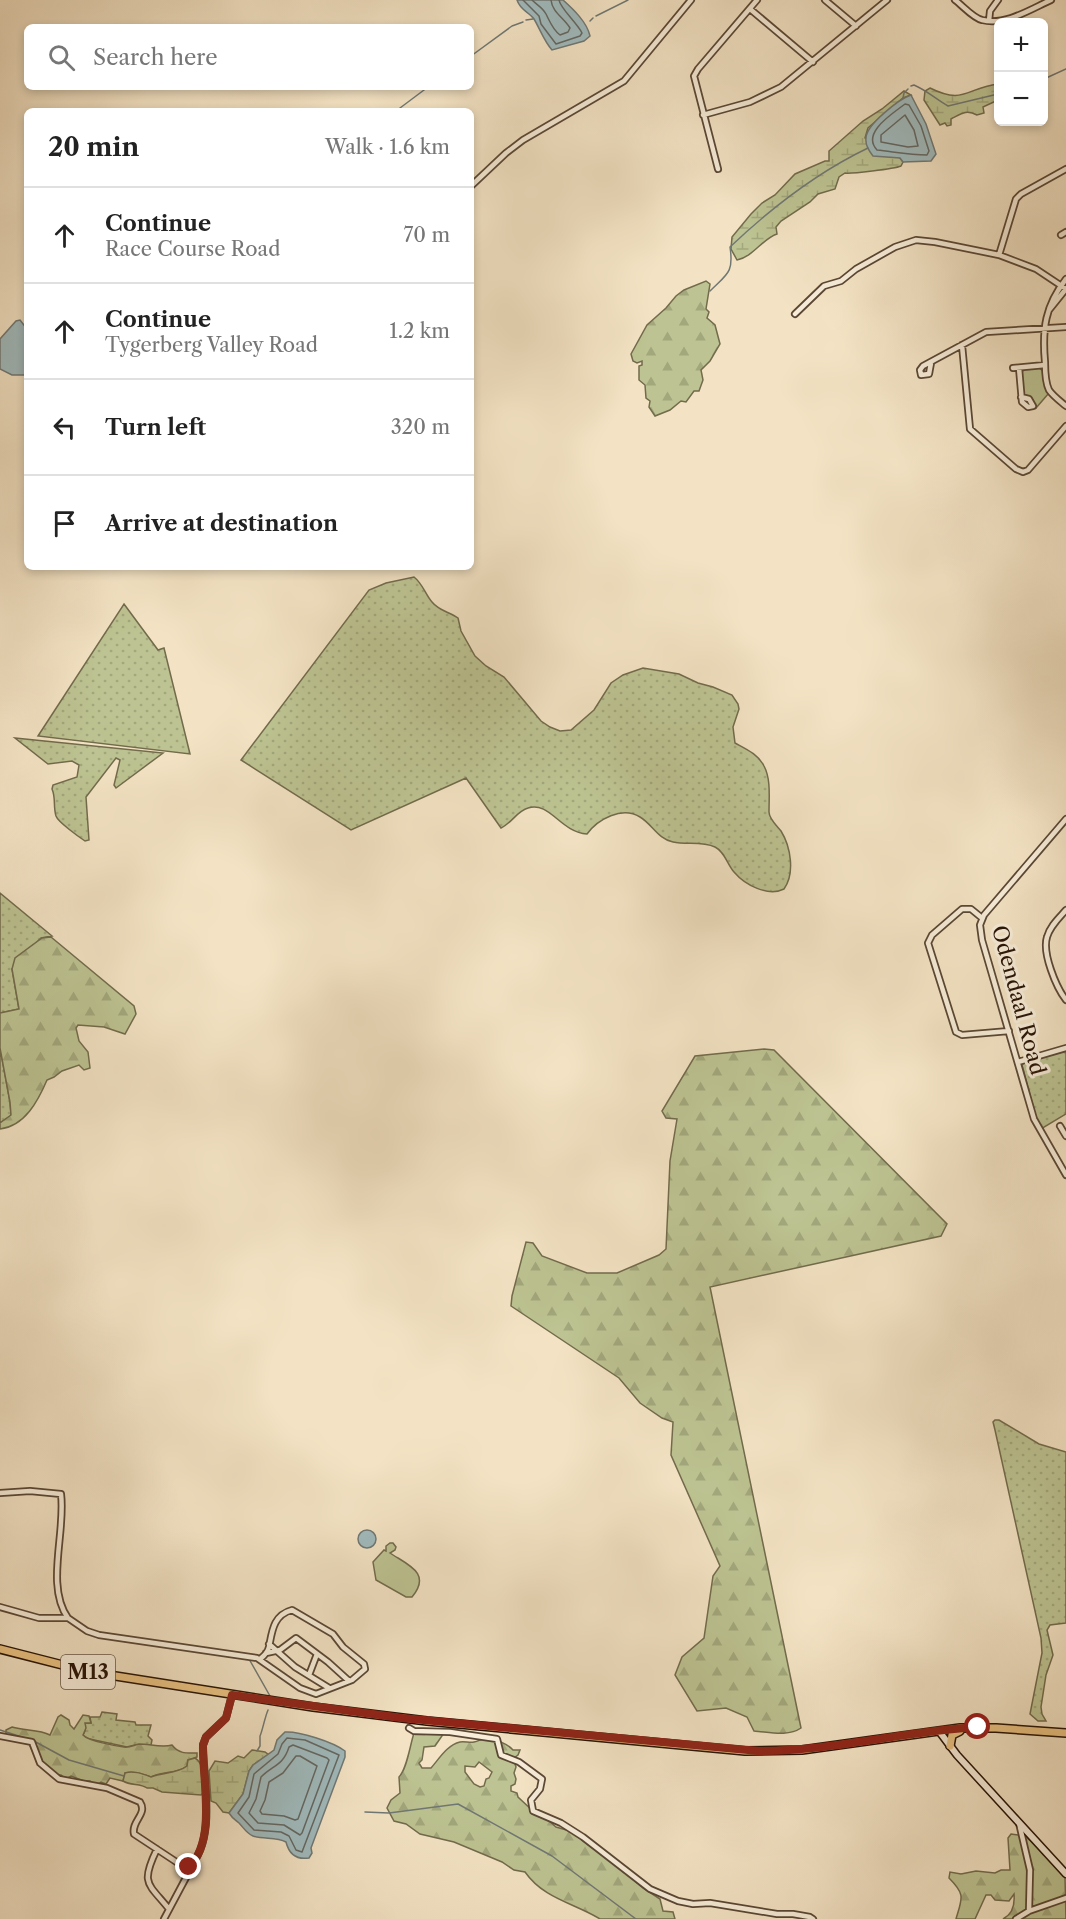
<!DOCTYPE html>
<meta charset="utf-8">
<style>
:root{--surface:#fff;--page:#f2f2f2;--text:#222;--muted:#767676;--line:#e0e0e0}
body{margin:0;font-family:"Libre Caslon Text",serif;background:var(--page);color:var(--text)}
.controls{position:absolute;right:18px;top:18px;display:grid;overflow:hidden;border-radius:9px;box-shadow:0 3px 9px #0003}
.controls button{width:54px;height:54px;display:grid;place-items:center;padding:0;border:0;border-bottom:2px solid var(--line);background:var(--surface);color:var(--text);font:30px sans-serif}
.stop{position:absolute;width:18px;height:18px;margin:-14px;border:4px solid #8f2418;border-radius:50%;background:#fff}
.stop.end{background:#8f2418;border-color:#fff;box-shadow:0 2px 6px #0008}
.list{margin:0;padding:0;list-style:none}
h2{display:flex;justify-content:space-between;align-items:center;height:78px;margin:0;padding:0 24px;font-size:26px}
h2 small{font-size:20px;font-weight:400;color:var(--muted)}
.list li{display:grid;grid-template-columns:39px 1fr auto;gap:18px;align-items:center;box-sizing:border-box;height:96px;padding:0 24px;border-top:2px solid var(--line)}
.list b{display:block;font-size:22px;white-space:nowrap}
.list p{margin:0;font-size:20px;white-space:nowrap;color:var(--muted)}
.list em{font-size:20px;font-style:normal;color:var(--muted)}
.icon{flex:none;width:33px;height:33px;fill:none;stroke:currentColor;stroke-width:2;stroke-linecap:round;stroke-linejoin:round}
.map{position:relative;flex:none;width:1066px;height:1919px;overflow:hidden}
.search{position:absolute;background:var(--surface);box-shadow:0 3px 9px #0003;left:24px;top:24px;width:450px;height:66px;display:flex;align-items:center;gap:15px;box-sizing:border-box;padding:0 21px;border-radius:9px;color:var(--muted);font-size:22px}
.panel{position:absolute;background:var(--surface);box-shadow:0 3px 9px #0003;left:24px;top:108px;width:450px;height:462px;border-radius:9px}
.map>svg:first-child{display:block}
.grass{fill:url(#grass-dots);stroke:#726b4c;stroke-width:1.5}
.forest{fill:url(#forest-firs);stroke:#726b4c;stroke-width:1.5;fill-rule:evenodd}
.wetland{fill:url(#wetland-marsh);stroke:#726b4c;stroke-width:1.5}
.green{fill:#bdc392;stroke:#726b4c;stroke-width:1.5}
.water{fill:#a0bbbe;stroke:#707874;stroke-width:1.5}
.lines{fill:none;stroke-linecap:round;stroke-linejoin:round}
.shore{stroke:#646762;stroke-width:1.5}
.stream{stroke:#707874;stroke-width:1.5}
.minor-casing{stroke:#5a4735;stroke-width:8}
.secondary-casing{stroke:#271305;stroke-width:9}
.primary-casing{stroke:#271305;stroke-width:10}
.minor{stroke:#f7edd9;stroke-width:4.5}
.secondary{stroke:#f7edd9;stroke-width:6}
.primary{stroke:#eac282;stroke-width:7}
.route{stroke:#8f2418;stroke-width:8}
.labels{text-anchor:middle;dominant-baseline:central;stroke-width:6;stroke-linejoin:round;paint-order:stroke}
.shield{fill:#f7edd9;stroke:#655445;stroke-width:1.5}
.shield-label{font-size:20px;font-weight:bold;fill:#271305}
.street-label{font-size:21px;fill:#271305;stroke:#f7edd9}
</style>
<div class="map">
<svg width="1066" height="1919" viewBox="0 0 1066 1919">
<defs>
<pattern id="grass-dots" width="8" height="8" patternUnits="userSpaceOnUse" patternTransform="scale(1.5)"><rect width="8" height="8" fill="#bdc392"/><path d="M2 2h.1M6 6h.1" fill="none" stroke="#a2a77c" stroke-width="1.8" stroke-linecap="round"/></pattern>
<pattern id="forest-firs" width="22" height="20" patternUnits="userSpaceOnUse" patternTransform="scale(1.5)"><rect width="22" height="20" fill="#bdc392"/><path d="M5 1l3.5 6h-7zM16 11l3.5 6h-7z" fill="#a2a77c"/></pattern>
<pattern id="wetland-marsh" width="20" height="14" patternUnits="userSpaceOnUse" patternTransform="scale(1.5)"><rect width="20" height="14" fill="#bdc392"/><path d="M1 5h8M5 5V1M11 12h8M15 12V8" fill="none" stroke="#a2a77c"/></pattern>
</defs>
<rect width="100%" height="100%" fill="#f3e3c4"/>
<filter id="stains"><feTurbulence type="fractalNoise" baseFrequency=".00333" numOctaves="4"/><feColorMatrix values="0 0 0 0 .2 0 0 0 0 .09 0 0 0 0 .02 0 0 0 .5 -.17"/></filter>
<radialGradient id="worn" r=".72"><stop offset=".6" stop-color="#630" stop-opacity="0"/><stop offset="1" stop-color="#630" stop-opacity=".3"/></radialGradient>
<path class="grass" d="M 414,577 C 423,584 425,594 432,602 C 439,611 450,612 458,618 L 461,631 L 475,656 L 486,666 L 504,677 L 541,721 L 550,727 L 560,731 L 571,730 L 594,710 L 611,683 L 623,675 L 643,668 L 679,674 L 698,683 L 713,687 L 732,695 L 738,704 L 739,709 L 733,727 L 735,743 C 746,749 758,754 764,766 C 771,779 769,797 769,812 C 769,819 777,826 781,831 C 791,847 795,874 784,889 C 768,897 745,885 734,872 C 727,864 725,852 715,847 C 702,841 686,845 673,842 C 658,839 652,824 640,817 C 622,806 598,819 587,834 C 560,832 550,801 528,808 C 517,811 512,823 501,828 L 466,778 L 351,830 L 241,760 L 369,590 L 386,583 Z
M 124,604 L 158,650 L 164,648 L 190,754 L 38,736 Z
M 15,738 L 163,753 L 116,788 L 114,785 L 120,760 L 116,758 L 86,797 L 89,840 L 85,841 C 79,837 58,822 56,816 C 53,806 56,798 52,789 L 53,785 L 77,777 L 79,765 L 72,761 L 48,764 Z
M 0,893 L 52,936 L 41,938 L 12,969 L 19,1009 L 0,1013 Z
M 0,1048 L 10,1102 L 11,1116 L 0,1123 Z
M 1066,1050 L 1066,1114 L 1041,1129 L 1036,1118 L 1022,1065 L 1025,1062 Z
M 995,1420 L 999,1420 L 1039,1444 L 1066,1452 L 1066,1623 L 1050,1625 L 1047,1630 L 1053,1655 L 1046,1675 L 1041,1707 L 1042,1714 L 1046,1721 L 1038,1721 L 1030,1714 L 1042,1653 L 1041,1638 L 995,1430 L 993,1422 Z
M 102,1712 L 117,1714 L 116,1720 L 135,1722 L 136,1725 L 151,1725 L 148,1736 L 152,1740 L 151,1745 L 135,1745 L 127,1747 L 85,1738 L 83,1735 L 85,1731 L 85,1723 L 91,1723 L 90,1717 L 100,1717 Z"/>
<path class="forest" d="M 706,281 L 710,284 L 706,309 L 709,312 L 707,318 L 715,325 L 720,344 L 710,361 L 701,370 L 703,380 L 699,391 L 694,391 L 686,402 L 681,401 L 670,410 L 655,416 L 649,407 L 650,401 L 646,398 L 645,385 L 639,380 L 639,366 L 642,365 L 642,361 L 637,363 L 633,361 L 631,354 L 647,325 L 666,308 L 676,296 L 684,290 Z
M 51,937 L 134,1006 L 136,1014 L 125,1034 L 104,1027 L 78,1025 L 76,1028 L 79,1041 L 88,1052 L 90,1068 L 84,1070 L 79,1065 L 62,1071 L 54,1077 L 47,1080 C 38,1101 25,1126 0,1129 L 0,1123 L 11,1115 L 10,1102 L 0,1048 L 0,1013 L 19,1009 L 12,969 L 15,958 L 42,938 Z
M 764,1049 L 774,1050 L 947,1224 L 941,1236 L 710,1287 L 801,1728 C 788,1737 769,1732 754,1731 L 747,1717 L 726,1708 L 697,1711 L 675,1675 L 682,1657 L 704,1638 L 713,1576 L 720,1566 L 671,1455 L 673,1422 L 662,1418 L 640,1403 L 619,1378 L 511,1306 L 512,1296 L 526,1242 L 533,1243 L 542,1256 L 587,1273 L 617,1273 L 659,1255 L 666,1249 L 670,1161 L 677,1119 L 666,1118 L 662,1111 L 695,1056 Z
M 61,1715 L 69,1720 L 70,1725 L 74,1729 L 83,1715 L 89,1716 L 91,1723 L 85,1723 L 86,1728 L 83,1735 C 88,1741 116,1746 124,1747 C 129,1748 134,1745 139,1744 C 150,1744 162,1748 172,1745 C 179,1754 186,1753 197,1753 L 197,1757 L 188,1760 L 187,1766 C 177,1774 163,1771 151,1777 C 143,1774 134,1771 125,1773 L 123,1781 L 110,1778 L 106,1784 L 101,1782 L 97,1785 L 91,1783 L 90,1781 L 84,1781 L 71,1776 L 66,1779 L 61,1775 L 57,1775 L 36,1758 L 29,1744 L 15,1741 L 6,1734 L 6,1730 L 12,1727 C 25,1731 39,1729 50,1735 L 58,1717 Z
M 414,1733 L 444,1733 L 435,1746 L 424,1747 L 422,1760 L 419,1763 L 422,1768 L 431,1768 C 439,1759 447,1745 460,1742 C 464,1741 470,1743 474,1742 C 479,1741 483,1738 488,1738 C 495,1739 508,1744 513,1750 L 520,1750 L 518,1755 L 514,1758 L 516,1767 L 514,1773 L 516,1779 L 515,1784 L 511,1786 L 511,1791 L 517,1793 L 518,1797 L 534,1812 L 547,1819 L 556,1827 L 570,1831 L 594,1849 L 599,1850 L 643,1888 L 660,1899 L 663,1911 L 673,1912 L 675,1919 L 600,1919 C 574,1903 544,1899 525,1872 L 514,1870 L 502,1862 L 454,1842 L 420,1834 L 406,1824 L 394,1821 L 387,1808 L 391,1800 L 400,1793 L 399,1777 C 407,1769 410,1745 414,1733 ZM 479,1762 L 492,1772 L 489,1778 L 486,1779 L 484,1786 L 480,1787 L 474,1784 L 465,1772 L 465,1766 L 475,1767 Z
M 1011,1834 L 1026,1836 L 1065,1877 L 1066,1919 L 1003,1919 C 1013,1914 1015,1905 1014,1894 L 1009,1901 L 995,1900 L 991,1895 L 986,1895 L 975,1919 L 956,1919 C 962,1898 966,1895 949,1878 L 950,1872 L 961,1874 L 976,1871 L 995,1873 L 1001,1870 L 1010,1870 L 1008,1838 Z"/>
<path class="wetland" d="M 998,84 L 998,100 L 983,107 L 984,113 L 977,115 C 966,109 961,114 951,119 L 951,125 L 947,126 L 945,123 L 940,125 L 924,100 L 925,91 L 930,88 C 964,105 966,88 998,84 Z
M 904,91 L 911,95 L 903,98 L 868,128 L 865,138 L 900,158 L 903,162 L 901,166 C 894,169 850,174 845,173 L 839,177 L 835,189 L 818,194 L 810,202 L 781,221 L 776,227 L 777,234 C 762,239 753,257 737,260 L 731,249 L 732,237 L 751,214 L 762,203 L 775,195 L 795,174 L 825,161 L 829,161 L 829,151 L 863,121 L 882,109 Z
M 252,1750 L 265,1752 L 269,1755 L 253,1765 L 249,1771 L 243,1794 L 229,1813 L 223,1812 L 216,1803 L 211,1801 L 209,1771 L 215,1761 L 228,1763 L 238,1756 L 244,1758 Z
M 195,1758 C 205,1764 203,1780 204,1792 L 201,1795 L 162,1792 L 153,1788 L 147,1788 C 140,1783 131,1786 123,1781 L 125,1773 C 133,1770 143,1774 151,1777 C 163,1772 177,1774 187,1766 L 188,1760 Z"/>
<path class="green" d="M 1039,368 L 1043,371 L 1045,386 L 1049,393 L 1036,408 L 1033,400 L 1023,394 L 1021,373 L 1025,369 Z
M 390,1543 L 393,1543 L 396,1547 L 395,1550 L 390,1553 C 408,1565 432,1573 412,1597 L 406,1597 L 376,1580 L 373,1562 L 384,1550 L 386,1551 L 386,1546 Z"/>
<path class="water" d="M 517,0 L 563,0 C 573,9 587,22 590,36 L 584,41 L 552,50 C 544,41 540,29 534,19 C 529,12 520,10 517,0 Z
M 911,95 L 926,124 L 936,154 L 931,161 L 903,162 L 900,158 L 873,156 C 869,151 865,145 866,138 C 866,125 899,99 911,95 Z
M 20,320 L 27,329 L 27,375 L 12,375 L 0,369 L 0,339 L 16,321 Z
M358 1539a9 9 0 1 1 18 0a9 9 0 1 1-18 0Z
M 285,1732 C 299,1731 333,1742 345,1751 L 345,1757 L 311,1848 L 312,1853 L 309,1858 C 296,1860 289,1854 286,1842 C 276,1836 264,1840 253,1836 C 246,1833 244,1828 239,1823 C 234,1819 232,1818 229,1813 L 243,1794 L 249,1771 L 253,1765 L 274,1750 L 277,1740 Z"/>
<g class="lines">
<path class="shore" d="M 523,0 L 539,16 L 541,24 L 556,44 L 580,36 L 582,33 C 577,23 560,8 559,0
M 532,0 C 537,5 543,8 546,14 C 550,22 553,30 560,35 L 568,32 L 570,28 C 564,18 552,12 551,0
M 905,104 L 909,105 L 921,126 L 929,151 L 927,155 C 910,155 895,152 877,150 C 861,133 892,114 905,104 Z
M 905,115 L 914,130 L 918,146 L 908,147 L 881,142 L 881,135 Z
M 287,1738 L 305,1740 L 339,1755 L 302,1852 L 296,1850 L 289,1836 L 281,1832 L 254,1830 L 238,1813 L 249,1797 L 254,1774 L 278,1754 L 282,1744 Z
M 293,1745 L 327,1758 L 329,1760 L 302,1833 L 300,1835 L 284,1825 L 258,1823 L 249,1813 L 256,1799 L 261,1777 C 273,1765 283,1766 289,1747 Z
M 296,1756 L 300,1756 L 317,1766 L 298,1819 L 295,1820 L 284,1816 L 262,1814 L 260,1811 L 265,1800 L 269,1782 L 283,1773 Z"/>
<path class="stream" d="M 596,16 L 628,0
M 526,20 L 533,19
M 590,21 L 593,18
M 471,56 L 512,26 L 523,22
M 1044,79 L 1066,69
M 911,86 L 914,85 C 926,90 936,99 948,106 L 998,94
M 903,98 L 904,93 L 908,89
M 396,111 L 428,87
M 710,291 C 727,274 734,273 730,247 C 770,209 818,172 868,148
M 249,1659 L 270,1696
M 0,1730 L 28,1739
M 32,1740 L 69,1760 L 124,1776
M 257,1751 L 260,1746 L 260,1736 C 262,1732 265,1717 268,1710
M 365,1812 L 389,1813 L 458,1804 L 552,1856 L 636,1919"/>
<defs>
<path id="minor" d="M 825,0 L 856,26
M 955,0 C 963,6 973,18 982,20 C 1005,26 1031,9 1051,0
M 750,9 L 813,62
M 989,21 L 990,11 L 998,0
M 703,115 L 750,102 L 781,87 L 887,0
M 718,169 L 694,76 L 698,69 L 757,0
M 471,186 L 506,153 L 523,140 L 624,81 L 691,0
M 1061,235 L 1066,232
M 999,255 L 1016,199 L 1021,194 L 1066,169
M 1066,279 C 1045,306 1042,329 1045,362 C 1045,371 1045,382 1049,390 C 1053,396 1060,401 1066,406
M 1049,310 L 1066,289
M 795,314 L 824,286 L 841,281 L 856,269 L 895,247 L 916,240 L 935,242 L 999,255 L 1036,269 L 1066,289
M 962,345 L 970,429 L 1016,469 L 1023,472 L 1028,470 L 1066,426
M 931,363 L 929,374 L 921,375 L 920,370 L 923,366 L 986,332 L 1066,327
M 1013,368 L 1045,365
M 1019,368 L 1022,402 L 1028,407 L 1033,406
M 1021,397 L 1029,399 L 1033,406
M 1066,819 L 984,915 L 980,925 L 982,940 L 1034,1119 L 1066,1175
M 1066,910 C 1059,918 1050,926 1047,937 C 1042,953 1056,987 1066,1000
M 982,918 L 971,909 L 962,909 L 932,935 L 928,943 L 956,1032 L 962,1035 L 1009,1031
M 1018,1062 L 1066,1048
M 1060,1126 L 1066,1136
M 0,1493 L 30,1491 L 61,1494 C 66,1532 45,1586 68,1618
M 0,1607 L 39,1618 L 68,1618 L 87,1631 L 99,1635 L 257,1658 L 300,1688 L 316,1694 L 352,1680 L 365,1669 L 364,1664 L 343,1647 L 333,1634 L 292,1610 C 273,1615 272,1632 269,1647 C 268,1652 264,1656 260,1659
M 269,1644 L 295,1667 L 329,1688
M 266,1653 L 280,1650 L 296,1638 L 328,1662 L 349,1681
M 309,1675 L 317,1654
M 409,1728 L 414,1731 L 450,1732 L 497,1739 L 501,1755 L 519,1762 L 542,1779 L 540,1789 L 531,1800 L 533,1811 L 561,1823 L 583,1837 L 650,1889 L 678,1901 L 693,1904 L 710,1903 L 777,1914 L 793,1914 L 810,1917 L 813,1919
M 0,1736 L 32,1742 L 40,1763 L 59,1779 L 107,1788 L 140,1802 C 148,1814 131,1821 134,1834 L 184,1867 L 189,1867
M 1019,1823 L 1030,1870 L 1029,1911
M 157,1849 C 140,1884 148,1883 169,1909
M 164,1919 L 189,1872 L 189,1867 C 217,1841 203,1778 203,1745 L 206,1737 L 226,1718 L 232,1695
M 1016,1919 L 1029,1911 L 1066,1898"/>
<path id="secondary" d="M 939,1731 L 957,1755 L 1066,1874"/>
<path id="primary" d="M 0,1649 L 90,1672 L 313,1707 L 427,1721 L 745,1751 L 802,1750 L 960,1728 L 996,1728 L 1066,1733
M 950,1746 L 952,1735 L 960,1731"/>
</defs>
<use href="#minor" class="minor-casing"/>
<use href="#secondary" class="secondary-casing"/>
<use href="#primary" class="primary-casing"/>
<use href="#minor" class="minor"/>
<use href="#secondary" class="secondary"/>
<use href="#primary" class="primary"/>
</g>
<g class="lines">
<path class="route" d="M 189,1867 C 217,1840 202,1779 203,1745 L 206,1737 L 226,1718 L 232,1695 L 402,1718 L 759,1751 C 833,1751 904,1731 978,1727"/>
</g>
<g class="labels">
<rect class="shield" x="61" y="1655" width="54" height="34" rx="4.5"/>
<g class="shield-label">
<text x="88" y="1672">M13</text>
</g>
<g class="street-label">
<text transform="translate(1019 1000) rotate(75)">Odendaal Road</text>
</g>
</g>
<rect width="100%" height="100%" filter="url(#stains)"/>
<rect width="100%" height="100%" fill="url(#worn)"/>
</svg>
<div class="controls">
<button>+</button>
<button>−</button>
</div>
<div class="stop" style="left:978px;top:1727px"></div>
<div class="stop end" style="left:189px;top:1867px"></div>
<div class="search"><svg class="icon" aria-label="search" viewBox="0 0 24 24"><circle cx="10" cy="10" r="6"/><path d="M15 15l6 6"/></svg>Search here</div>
<section class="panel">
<h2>20 min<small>Walk · 1.6 km</small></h2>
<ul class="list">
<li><svg class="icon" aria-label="ahead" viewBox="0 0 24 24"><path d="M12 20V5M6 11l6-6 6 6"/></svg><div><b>Continue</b><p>Race Course Road</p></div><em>70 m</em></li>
<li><svg class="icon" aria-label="ahead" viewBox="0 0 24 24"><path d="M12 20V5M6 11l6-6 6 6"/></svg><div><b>Continue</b><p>Tygerberg Valley Road</p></div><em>1.2 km</em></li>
<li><svg class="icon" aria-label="left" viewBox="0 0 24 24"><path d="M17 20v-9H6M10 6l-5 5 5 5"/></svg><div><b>Turn left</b></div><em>320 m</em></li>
<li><svg class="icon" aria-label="arrive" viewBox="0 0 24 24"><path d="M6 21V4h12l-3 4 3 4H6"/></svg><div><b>Arrive at destination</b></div></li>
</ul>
</section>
</div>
